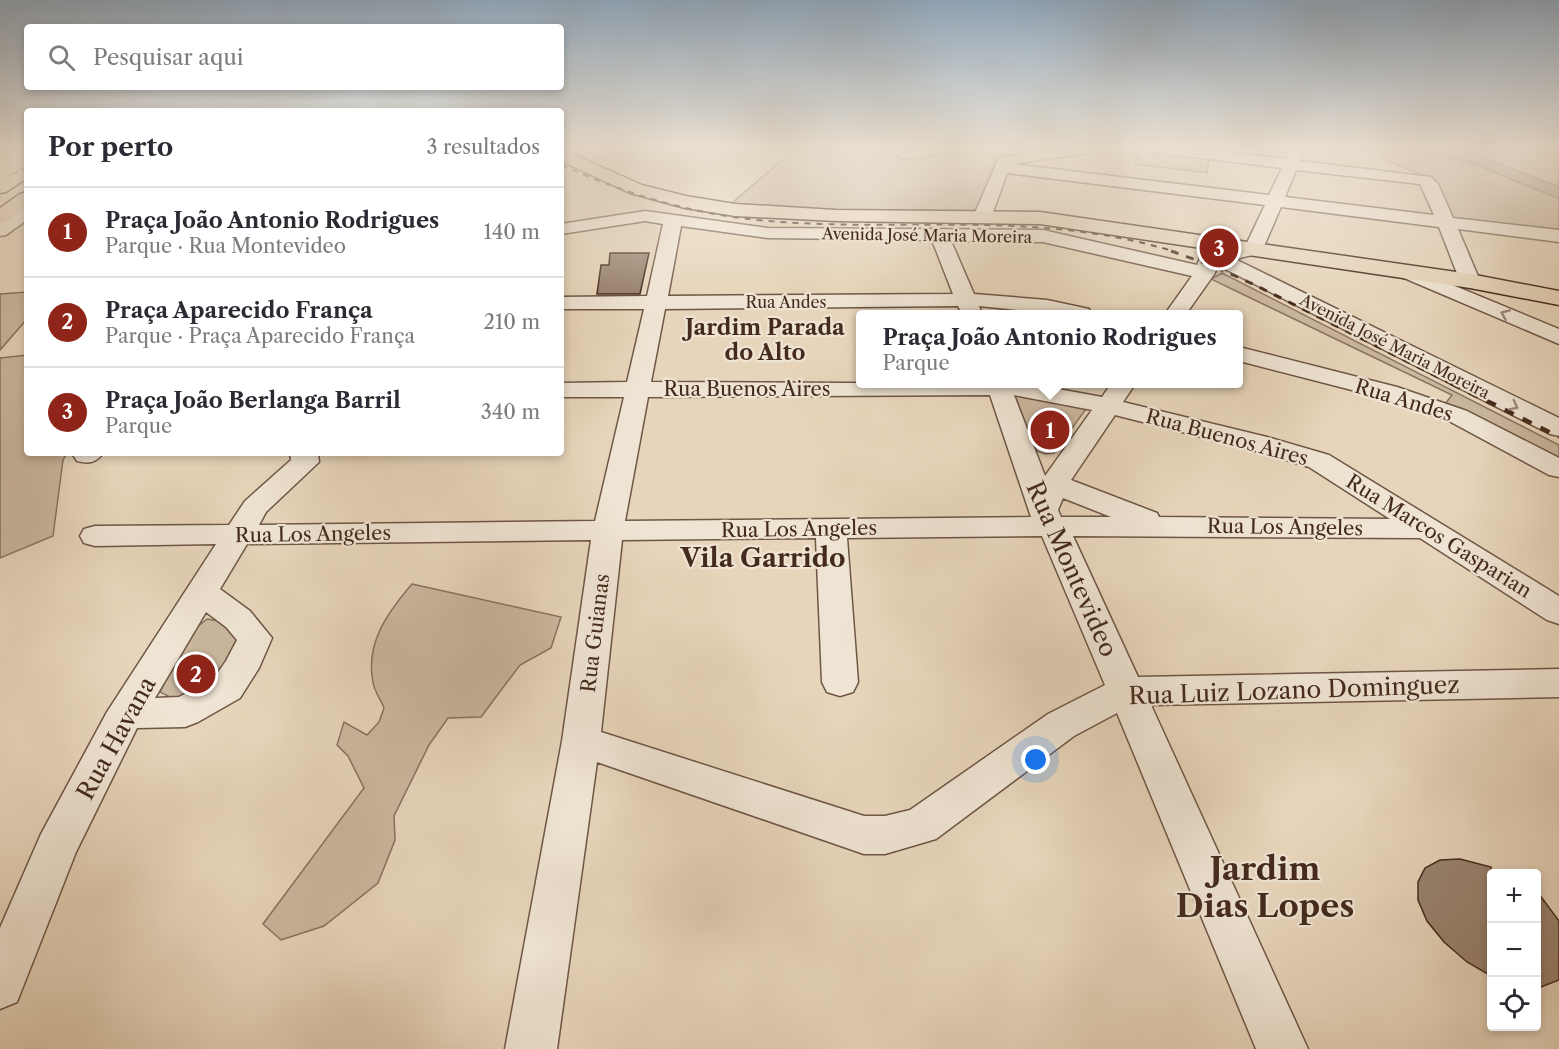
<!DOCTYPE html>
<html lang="pt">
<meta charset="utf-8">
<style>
:root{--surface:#fff;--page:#f2f2f3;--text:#2b2b33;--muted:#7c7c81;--line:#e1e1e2;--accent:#8f2418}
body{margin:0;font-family:"Libre Caslon Text",serif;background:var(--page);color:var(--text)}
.controls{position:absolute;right:18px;bottom:18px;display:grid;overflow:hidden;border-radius:6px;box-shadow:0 3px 9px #0003}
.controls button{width:54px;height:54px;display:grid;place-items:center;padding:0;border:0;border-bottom:2px solid var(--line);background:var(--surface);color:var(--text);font:30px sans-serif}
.you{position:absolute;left:1036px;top:760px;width:21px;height:21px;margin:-15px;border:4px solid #fff;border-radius:50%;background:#1a73e8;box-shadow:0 0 0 9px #1a73e833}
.badge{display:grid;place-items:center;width:39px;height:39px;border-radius:50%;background:var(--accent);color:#fff;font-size:20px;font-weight:700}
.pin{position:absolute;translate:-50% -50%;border:3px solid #fff;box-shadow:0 2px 6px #0006}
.popup{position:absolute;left:856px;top:310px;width:387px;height:78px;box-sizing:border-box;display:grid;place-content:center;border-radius:6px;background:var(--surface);filter:drop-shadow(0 2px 4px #0005);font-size:20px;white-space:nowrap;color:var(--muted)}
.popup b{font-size:22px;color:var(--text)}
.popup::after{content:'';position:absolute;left:50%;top:100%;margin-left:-12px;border:12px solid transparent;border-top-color:var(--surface)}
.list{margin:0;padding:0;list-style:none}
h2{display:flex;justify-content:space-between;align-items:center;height:78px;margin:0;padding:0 24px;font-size:26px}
h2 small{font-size:20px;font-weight:400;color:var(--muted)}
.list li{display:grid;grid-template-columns:39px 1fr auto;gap:18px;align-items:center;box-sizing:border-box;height:90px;padding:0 24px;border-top:2px solid var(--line)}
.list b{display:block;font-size:22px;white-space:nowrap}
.list p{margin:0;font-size:20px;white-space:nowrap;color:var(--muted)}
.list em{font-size:20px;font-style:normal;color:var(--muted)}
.icon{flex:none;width:33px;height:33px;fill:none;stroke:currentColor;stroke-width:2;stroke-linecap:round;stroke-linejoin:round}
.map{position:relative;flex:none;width:1559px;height:1049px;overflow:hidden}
.search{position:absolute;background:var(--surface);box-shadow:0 3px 9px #0003;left:24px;top:24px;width:540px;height:66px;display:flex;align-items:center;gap:15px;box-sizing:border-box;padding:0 21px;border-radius:6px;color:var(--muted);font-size:22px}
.panel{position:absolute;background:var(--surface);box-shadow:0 3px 9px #0003;left:24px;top:108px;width:540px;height:348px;border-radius:6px}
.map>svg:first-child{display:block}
.green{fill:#cbb8a0;stroke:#88725f;stroke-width:1.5}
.water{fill:#b09b86;stroke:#856e5c;stroke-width:1.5}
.building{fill:#998370;stroke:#452b1e;stroke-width:1.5}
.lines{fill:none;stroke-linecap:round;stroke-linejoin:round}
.minor-casing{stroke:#6e5645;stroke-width:3}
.major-casing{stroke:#452b1e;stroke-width:3}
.highway-casing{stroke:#452b1e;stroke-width:3}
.minor{fill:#efe4d3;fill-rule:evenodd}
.major{fill:#e7d5bb;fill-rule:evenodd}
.highway{fill:#e7d5bb;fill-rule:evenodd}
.rail-far2{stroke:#452b1e;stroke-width:2;stroke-dasharray:6 6;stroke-linecap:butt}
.rail-far1{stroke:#452b1e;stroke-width:3;stroke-dasharray:8 8;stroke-linecap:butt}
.rail{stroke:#452b1e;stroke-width:4.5;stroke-dasharray:10 10;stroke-linecap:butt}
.highway-bridge-casing{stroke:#452b1e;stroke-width:20;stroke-linecap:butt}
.highway-bridge{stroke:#e7d5bb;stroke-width:19}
.oneway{stroke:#9a8878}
.labels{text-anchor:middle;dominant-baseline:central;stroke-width:4.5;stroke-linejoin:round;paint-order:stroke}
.far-street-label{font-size:16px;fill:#452b1e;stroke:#efe4d3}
.street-label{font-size:20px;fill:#452b1e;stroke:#efe4d3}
.far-district-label{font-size:22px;font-weight:bold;fill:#452b1e;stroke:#efe4d3}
.near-street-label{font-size:24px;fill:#452b1e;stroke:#efe4d3}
.district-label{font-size:26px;font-weight:bold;fill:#452b1e;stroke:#efe4d3}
.near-district-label{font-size:32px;font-weight:bold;fill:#452b1e;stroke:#efe4d3}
</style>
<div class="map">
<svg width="1559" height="1049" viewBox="0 0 1559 1049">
<rect width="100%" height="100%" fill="#e7d5bb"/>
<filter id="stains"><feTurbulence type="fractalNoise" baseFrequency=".00333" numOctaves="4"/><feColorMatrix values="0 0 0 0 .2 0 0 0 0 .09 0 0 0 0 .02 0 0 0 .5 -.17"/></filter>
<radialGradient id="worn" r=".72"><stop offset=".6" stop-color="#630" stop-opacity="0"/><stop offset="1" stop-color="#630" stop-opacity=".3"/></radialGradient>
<path class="green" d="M 796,148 L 889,148 L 901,160 L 989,148 L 1074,148 L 997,159 L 977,210 L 814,211 L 731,204 Z
M 1355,148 L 1559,148 L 1559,233 L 1453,220 L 1435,180 Z
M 1140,149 L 1209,157 L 1207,173 L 1135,164 Z
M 1222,273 L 1559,445 L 1559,461 L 1445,404 L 1452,395 L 1211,279 Z
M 27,292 L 27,319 L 0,350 L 0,294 Z
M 27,355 L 27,453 L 67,453 L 63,460 L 53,536 L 0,558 L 0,358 Z
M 1017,395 L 1082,406 L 1086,409 L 1054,453 L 1045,454 L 1037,451 L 1015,397 Z
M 412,584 L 561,617 L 551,648 L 520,665 L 481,717 L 448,718 L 429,745 L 394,816 L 395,840 L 378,883 L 324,926 L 281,940 L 263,924 L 364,788 L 348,756 L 337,745 L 344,722 L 367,735 L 379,722 L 384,708 C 381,700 374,691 373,682 C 365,643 388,612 412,584 Z
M 207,619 L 225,622 L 239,639 L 213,690 L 180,702 L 160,692 L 186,636 Z"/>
<path class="water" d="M 1418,148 L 1455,148 L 1467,151 L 1559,187 L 1559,199 L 1479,166 Z"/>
<path class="building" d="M 610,253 L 649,253 L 640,294 L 597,294 L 601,265 L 609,265 Z
M 1460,859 L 1491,867 L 1491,976 L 1467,962 L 1444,942 L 1427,921 L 1418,900 L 1418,882 L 1425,868 L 1440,860 Z
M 1536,890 L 1559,921 L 1559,980 L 1536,989 Z"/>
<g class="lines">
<defs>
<path id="minor" d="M 1063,148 L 1101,148 L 1094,152 L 1012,164 L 1269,195 L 1282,168 L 1153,152 L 1146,148 L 1191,148 L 1286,159 L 1291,148 L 1305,148 L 1300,161 L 1431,177 L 1438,184 L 1453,218 L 1559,230 L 1559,242 L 1458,229 L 1480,281 L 1477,285 L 1463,285 L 1460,281 L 1439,227 L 1281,207 L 1261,253 L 1235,259 L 1559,418 L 1559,436 L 1550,434 L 1217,265 L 1215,273 L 1186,314 L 1165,314 L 1192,276 L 1043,242 L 951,241 L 974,294 L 1047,300 L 1089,309 L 1091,314 L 1056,314 L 979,306 L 982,314 L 962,314 L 958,306 L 665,309 L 651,382 L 1031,384 L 1102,397 L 1111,384 L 1135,384 L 1123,402 L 1267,437 L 1329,455 L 1559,596 L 1559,624 L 1547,620 L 1420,538 L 1073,536 L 1138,677 L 1559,669 L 1559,697 L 1151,705 L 1308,1049 L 1256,1049 L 1117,713 L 1074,736 L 936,839 L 885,854 L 864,854 L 597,762 L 557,1049 L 505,1049 L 562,741 L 591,540 L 247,544 L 220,589 L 250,611 L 272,638 L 259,668 L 240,698 L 198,722 L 185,727 L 137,728 L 76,852 L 17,1002 L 0,1009 L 0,928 L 41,834 L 107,712 L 216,544 L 95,546 L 84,543 L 80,536 L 84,529 L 95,526 L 229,525 L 245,501 L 291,460 L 290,453 L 318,453 L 319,462 L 266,512 L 259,525 L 595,521 L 624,397 L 561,397 L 561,383 L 627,382 L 644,309 L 561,309 L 561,297 L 647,296 L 663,224 L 645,221 L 561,234 L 561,224 L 645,211 L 768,228 L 1043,230 L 1197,265 L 1201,256 L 1246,245 L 1265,205 L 1007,173 L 992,215 L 989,219 L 977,219 L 974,215 L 999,158 ZM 1296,170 L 1420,184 L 1434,215 L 1285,197 ZM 681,226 L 768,238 L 932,240 L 953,294 L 668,296 ZM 990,395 L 1031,517 L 625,521 L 648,397 ZM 1014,395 L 1092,410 L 1045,476 ZM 1115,415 L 1249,449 L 1309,467 L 1390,519 L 1159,517 L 1157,513 L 1071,480 ZM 1063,498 L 1111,517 L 1061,517 L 1058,510 ZM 1042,536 L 1105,685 L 1048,714 L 910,810 L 885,816 L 864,816 L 601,732 L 622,540 L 816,538 L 822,682 L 827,692 L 840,696 L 853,692 L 858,682 L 847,538 ZM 206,612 L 226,627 L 237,640 L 226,661 L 214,678 L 179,697 L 155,698 Z
M 27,207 L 27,220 L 6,235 L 0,236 L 0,223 L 21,208 Z
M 1404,265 L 1559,329 L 1559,344 L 1397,275 L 1394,271 L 1397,267 Z
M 1239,347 L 1397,387 L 1467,411 L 1559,458 L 1559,477 L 1549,475 L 1449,421 L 1379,397 L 1239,361 Z
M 75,453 L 103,453 C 96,463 89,464 77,461 L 73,455 Z"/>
<path id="major" d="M 561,149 L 642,185 L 686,196 L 735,204 L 836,210 L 1040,212 L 1470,274 L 1559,291 L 1559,305 L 1470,288 L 1040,224 L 836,221 L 735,216 L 685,208 L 630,193 L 561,161 Z"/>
<path id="highway" d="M 27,165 L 27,178 L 6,192 L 0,193 L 0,180 Z
M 27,192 L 27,207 L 7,221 L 0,223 L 0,208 L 20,194 Z"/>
</defs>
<use href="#minor" class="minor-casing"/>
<use href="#major" class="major-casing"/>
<use href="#highway" class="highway-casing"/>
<use href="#minor" class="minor"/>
<use href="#major" class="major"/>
<use href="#highway" class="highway"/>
<path class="rail-far2" d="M 561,165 C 624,193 688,213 757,220 C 900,234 1033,208 1176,252
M 0,177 L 27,169"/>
<path class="rail-far1" d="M 1171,251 L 1213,266 L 1253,284 L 1454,385"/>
<path class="rail" d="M 1451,383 L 1559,437"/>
<defs>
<path id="highway-bridge" d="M 0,170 L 27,154"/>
</defs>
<use href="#highway-bridge" class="highway-bridge-casing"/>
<use href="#highway-bridge" class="highway-bridge"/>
</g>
<defs><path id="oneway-chevron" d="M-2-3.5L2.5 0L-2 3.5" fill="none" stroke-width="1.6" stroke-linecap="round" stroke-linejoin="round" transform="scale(1.5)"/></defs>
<g class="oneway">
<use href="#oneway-chevron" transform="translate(1505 314) rotate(-157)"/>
<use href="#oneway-chevron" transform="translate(1514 406) rotate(27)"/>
</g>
<linearGradient id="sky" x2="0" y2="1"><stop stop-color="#91aac1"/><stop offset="0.5" stop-color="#f4ece0"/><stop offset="1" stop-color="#f4ece0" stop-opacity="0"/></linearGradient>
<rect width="1559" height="295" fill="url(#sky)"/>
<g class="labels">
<g class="far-street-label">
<text transform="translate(927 235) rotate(1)">Avenida José Maria Moreira</text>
<text x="786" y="302">Rua Andes</text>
<text transform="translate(1395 346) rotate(27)">Avenida José Maria Moreira</text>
</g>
<g class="street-label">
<text x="747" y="389">Rua Buenos Aires</text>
<text transform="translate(1404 400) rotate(17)">Rua Andes</text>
<text transform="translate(1227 437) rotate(15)">Rua Buenos Aires</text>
<text transform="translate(1285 527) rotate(1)">Rua Los Angeles</text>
<text transform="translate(799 529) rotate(-1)">Rua Los Angeles</text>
<text transform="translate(313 534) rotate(-1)">Rua Los Angeles</text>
<text transform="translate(1439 536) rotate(32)">Rua Marcos Gasparian</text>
<text transform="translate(595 633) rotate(-83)">Rua Guianas</text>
</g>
<g class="far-district-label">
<text x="765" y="327">Jardim Parada<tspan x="765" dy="25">do Alto</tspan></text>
</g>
<g class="near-street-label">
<text transform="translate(1072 569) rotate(66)">Rua Montevideo</text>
<text transform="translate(1294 690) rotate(-2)">Rua Luiz Lozano Dominguez</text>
<text transform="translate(116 738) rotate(-61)">Rua Havana</text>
</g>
<g class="district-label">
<text x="763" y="558">Vila Garrido</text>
</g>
<g class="near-district-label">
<text x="1265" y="868">Jardim<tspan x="1265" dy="37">Dias Lopes</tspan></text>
</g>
</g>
<rect width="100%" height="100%" filter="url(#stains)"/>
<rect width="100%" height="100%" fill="url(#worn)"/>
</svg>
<div class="controls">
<button>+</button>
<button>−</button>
<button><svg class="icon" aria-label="locate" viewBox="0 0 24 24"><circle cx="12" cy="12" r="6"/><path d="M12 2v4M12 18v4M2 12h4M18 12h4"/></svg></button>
</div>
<div class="you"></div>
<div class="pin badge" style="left:1050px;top:430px">1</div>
<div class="popup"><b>Praça João Antonio Rodrigues</b>Parque</div>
<div class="pin badge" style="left:196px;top:674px">2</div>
<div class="pin badge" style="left:1219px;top:248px">3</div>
<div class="search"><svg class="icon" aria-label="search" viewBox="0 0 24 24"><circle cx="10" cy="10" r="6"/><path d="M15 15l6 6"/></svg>Pesquisar aqui</div>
<section class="panel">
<h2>Por perto<small>3 resultados</small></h2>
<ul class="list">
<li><span class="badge">1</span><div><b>Praça João Antonio Rodrigues</b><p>Parque · Rua Montevideo</p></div><em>140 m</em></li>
<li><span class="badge">2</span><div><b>Praça Aparecido França</b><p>Parque · Praça Aparecido França</p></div><em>210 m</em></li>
<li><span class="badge">3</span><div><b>Praça João Berlanga Barril</b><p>Parque</p></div><em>340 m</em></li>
</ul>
</section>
</div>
